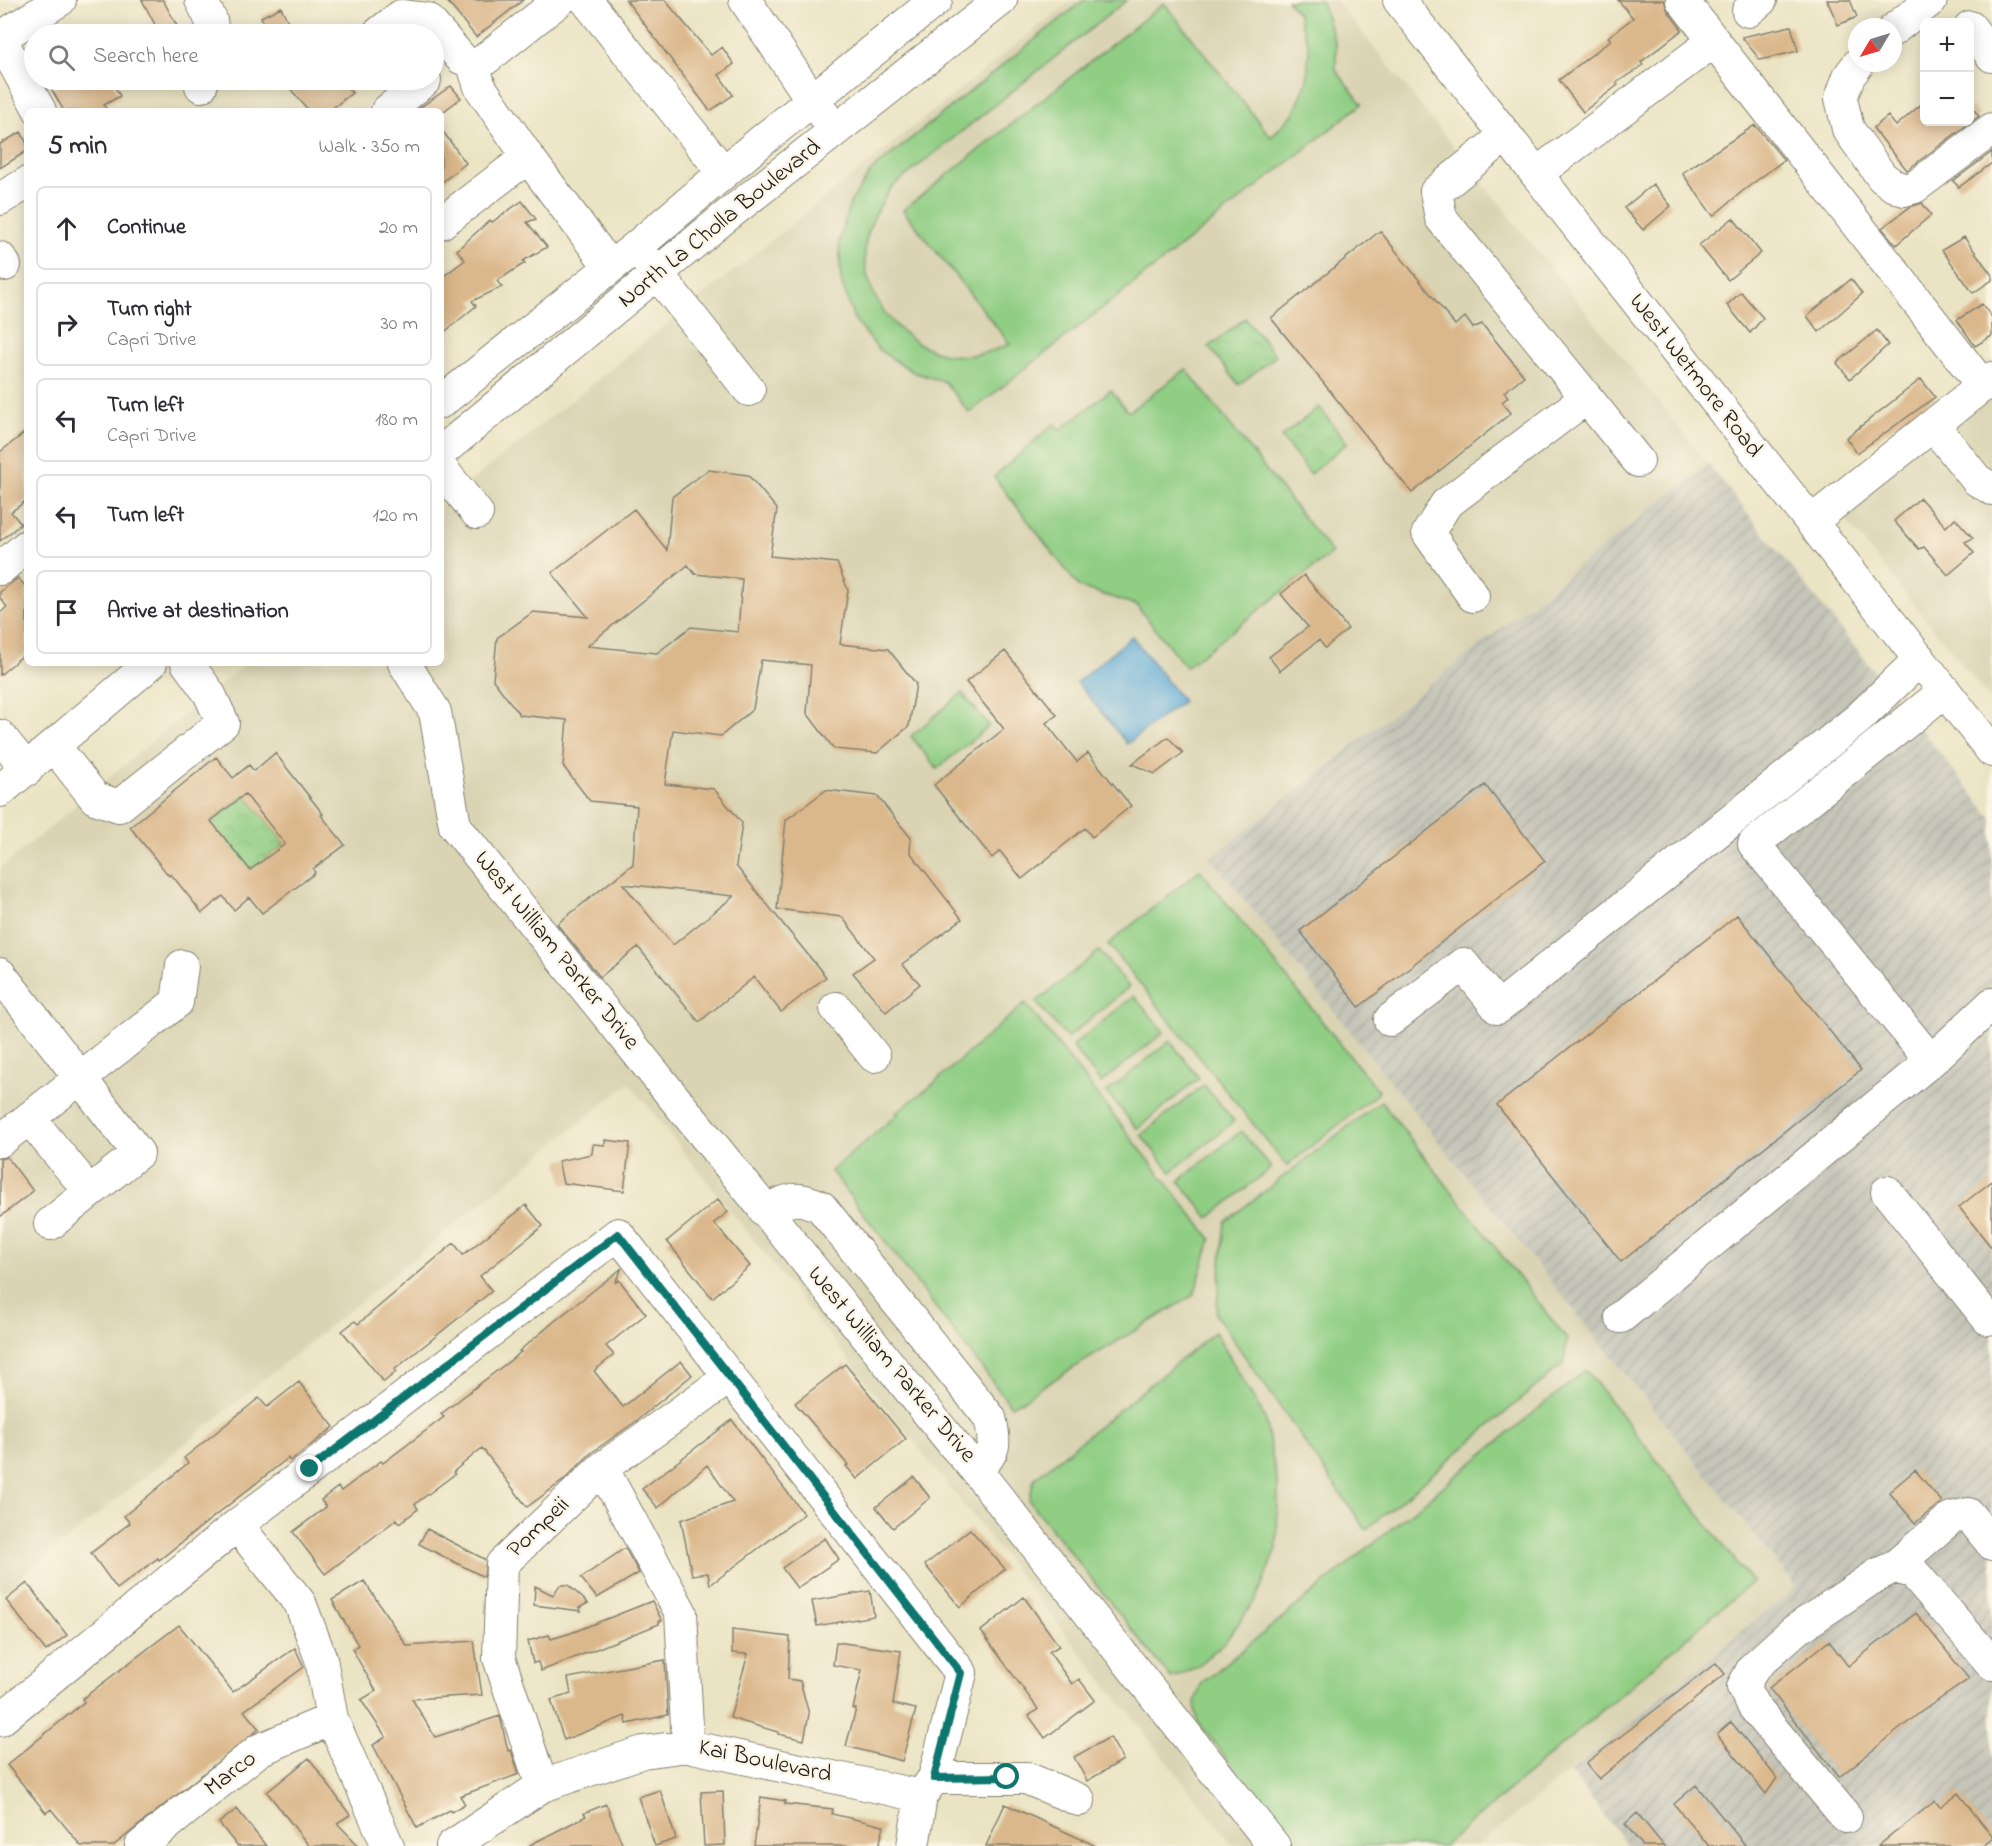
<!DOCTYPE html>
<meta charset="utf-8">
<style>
:root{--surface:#fff;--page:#f7f7f7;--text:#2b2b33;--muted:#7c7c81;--line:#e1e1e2}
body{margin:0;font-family:"Indie Flower",sans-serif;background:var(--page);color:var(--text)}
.controls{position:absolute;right:18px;top:18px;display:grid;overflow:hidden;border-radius:9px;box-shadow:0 3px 15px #0003}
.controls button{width:54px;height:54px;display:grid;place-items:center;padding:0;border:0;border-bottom:2px solid var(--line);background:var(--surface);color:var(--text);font:30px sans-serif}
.compass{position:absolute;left:1848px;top:18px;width:54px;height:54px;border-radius:50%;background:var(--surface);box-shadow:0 3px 15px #0003;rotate:232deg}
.stop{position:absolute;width:18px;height:18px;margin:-14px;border:4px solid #0f766e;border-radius:50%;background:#fff}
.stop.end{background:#0f766e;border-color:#fff;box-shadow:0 2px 6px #0008}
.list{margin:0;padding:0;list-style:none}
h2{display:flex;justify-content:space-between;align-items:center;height:78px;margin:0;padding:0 24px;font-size:26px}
h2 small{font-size:20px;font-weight:400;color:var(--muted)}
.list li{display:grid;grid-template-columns:39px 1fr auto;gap:18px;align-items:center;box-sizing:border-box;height:84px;margin:0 12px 12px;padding:0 12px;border:2px solid var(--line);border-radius:9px}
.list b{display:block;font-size:22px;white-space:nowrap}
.list p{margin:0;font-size:20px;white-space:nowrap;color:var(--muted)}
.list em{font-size:20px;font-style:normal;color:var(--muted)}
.icon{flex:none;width:33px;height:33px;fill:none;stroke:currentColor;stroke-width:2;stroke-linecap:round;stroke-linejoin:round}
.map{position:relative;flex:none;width:1992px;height:1846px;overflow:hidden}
.search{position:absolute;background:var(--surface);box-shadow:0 3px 15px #0003;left:24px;top:24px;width:420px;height:66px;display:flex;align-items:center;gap:15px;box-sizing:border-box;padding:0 21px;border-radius:33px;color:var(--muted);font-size:22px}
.panel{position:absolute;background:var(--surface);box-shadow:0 3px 15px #0003;left:24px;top:108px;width:420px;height:558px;border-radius:9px}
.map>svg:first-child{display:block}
.built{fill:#dad4b4}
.industrial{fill:url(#industrial-furrows)}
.green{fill:#90ce84;stroke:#567550;stroke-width:1.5}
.park{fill:url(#park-crowns);stroke:#567550;stroke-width:1.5}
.water{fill:#5ca9d5;stroke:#3c6278;stroke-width:1.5}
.building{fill:#dbb88c;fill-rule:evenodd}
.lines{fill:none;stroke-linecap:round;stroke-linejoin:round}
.minor-casing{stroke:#848070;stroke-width:34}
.minor{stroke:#fff;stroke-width:32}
.route{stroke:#0f766e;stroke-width:8}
.labels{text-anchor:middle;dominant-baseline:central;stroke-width:5;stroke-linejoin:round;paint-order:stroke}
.street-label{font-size:24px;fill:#1c1c1c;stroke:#fcf5e5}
</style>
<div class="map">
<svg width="1992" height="1846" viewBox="0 0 1992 1846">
<defs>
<pattern id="industrial-furrows" width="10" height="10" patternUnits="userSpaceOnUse" patternTransform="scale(1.5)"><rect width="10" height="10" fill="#c5c5b8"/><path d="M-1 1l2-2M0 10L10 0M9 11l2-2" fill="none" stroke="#a9a99e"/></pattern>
<pattern id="park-crowns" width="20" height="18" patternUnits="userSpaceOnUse" patternTransform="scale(1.5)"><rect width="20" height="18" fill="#90ce84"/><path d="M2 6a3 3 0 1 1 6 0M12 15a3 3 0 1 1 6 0" fill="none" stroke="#7cb071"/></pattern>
</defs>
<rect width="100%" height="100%" fill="#fcf5e5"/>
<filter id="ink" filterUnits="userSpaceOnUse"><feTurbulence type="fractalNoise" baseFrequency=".0167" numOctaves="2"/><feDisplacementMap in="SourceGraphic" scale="12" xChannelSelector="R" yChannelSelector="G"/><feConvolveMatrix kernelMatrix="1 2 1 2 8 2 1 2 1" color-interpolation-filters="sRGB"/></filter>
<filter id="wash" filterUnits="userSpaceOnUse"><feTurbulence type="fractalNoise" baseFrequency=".008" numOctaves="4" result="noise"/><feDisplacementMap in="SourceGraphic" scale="24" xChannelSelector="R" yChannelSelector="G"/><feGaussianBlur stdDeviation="1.35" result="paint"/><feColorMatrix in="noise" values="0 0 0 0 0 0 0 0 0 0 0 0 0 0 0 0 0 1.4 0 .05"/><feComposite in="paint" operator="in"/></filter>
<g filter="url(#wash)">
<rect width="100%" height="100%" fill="#ebe4c4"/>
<path class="built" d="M 1072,0 L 1336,0 L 1708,464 L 1212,857 L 1796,1588 L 1477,1846 L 1234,1846 L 629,1083 L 0,1594 L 0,869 L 246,663 L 441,663 L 441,505 Z
M 1992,360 L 1992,702 L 1825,494 Z"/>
<path class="industrial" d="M 1708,464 L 1992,818 L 1992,1846 L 1628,1846 L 1570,1772 L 1796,1587 L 1211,858 Z"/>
<path class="green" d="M 1084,0 L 1127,0 L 892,187 C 880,204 870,221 866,241 C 857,293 901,348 952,355 C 972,358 992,352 1010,344 L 903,210 L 1164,3 L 1271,137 L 1294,113 L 1307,81 L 1309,47 L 1298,14 L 1287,0 L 1321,0 L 1336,45 L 1336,70 L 1362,104 L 969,413 L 945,382 L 913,372 L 879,350 L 854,319 L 841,281 L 839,241 L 850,203 L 872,170 Z
M 1186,369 L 1332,553 L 1186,667 L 1136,605 L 1079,587 L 994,477 L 1055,423 L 1060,430 L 1111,390 L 1128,412 Z
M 962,693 L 989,726 L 937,769 L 911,736 Z
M 1200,870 L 1379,1092 L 1287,1166 L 1108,944 Z
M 1099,951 L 1129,987 L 1067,1038 L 1036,1002 Z
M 1134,996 L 1164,1032 L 1101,1083 L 1072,1046 Z
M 1025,1003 L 1211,1239 L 1194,1295 L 1035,1391 L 1021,1402 L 1020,1401 L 1011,1406 L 831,1171 L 898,1114 L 896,1112 L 926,1090 Z
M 1170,1041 L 1199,1078 L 1137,1129 L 1107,1092 Z
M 1204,1085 L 1234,1121 L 1171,1172 L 1141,1135 Z
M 1381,1101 L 1567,1339 L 1564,1363 L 1366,1530 L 1216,1315 L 1225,1222 Z
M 1241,1131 L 1271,1168 L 1209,1218 L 1179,1181 Z
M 1215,1332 L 1265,1418 L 1278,1486 L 1277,1548 L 1256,1599 L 1225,1642 L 1196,1667 L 1171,1678 L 1029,1501 L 1034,1479 Z
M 1586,1370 L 1752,1582 L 1444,1846 L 1294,1846 L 1197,1721 L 1195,1701 L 1202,1683 Z"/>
<path class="park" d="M 1245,318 L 1276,356 L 1239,385 L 1209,347 Z
M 1319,407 L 1347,443 L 1310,474 L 1281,437 Z
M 245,794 L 285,844 L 236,881 L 199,831 Z"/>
<path class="water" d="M 1132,636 L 1183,701 L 1127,744 L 1077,682 Z"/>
<g id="blocks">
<path class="building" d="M 142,0 L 163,0 L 177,26 L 160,34 Z
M 446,0 L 523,0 L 476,37 Z
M 626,0 L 665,0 L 711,55 L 722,47 L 734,64 L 719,75 L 733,95 L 710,111 Z
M 1618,0 L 1664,0 L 1668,11 L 1682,30 L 1641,62 L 1643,65 L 1616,83 L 1618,85 L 1583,112 L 1559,80 L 1611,40 L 1608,37 L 1633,18 Z
M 1827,0 L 1850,0 L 1857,17 L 1838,25 Z
M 281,7 L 294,34 L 269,34 L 261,17 Z
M 1791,26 L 1798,51 L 1760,60 L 1742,37 Z
M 53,80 L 111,80 L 120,96 L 104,105 L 108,111 L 64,111 L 52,90 L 57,87 Z
M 283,80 L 340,80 L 352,93 L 329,111 L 309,111 Z
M 451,86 L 461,98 L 444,111 L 415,111 Z
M 1924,102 L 1924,122 L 1970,122 L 1970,105 L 1979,116 L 1907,170 L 1873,128 L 1888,116 L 1896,126 Z
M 1755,125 L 1784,160 L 1744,190 L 1713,216 L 1682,173 Z
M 441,129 L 466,163 L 441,183 Z
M 21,132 L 27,144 L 27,151 L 0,168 L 0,144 Z
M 1992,152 L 1992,163 L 1959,187 L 1953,181 Z
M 1653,184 L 1671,206 L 1643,230 L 1624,208 Z
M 522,201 L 536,219 L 527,222 L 547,247 L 523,261 L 525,263 L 497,281 L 502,287 L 472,301 L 476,306 L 441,335 L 441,278 L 465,260 L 457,250 L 490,220 L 492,222 Z
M 1922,203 L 1931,215 L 1896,245 L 1882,228 L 1910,207 Z
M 1733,218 L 1761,253 L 1728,280 L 1699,245 Z
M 1380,231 L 1455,325 L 1465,317 L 1473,328 L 1482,324 L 1524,376 L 1504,392 L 1508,397 L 1502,402 L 1511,413 L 1412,493 L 1271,318 Z
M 1964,237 L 1992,275 L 1992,280 L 1973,293 L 1942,250 Z
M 1851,279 L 1862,294 L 1819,332 L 1807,316 Z
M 1741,292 L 1763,318 L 1750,333 L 1727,305 Z
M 1982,304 L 1992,317 L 1992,336 L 1975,346 L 1957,320 Z
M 1877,330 L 1888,345 L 1850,379 L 1837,363 Z
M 1921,379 L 1935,397 L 1857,453 L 1846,438 Z
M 27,431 L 27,500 L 11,512 L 21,524 L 0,541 L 0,452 Z
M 708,470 L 748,475 L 777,509 L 770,556 L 837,563 L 848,590 L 840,644 L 888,649 L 916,684 L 909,726 L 877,753 L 834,749 L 807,713 L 811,665 L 761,660 L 753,709 L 721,736 L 673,730 L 665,784 L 714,789 L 742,823 L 736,866 L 826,977 L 781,1012 L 754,977 L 699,1022 L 638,947 L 600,977 L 557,924 L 633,864 L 637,806 L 590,801 L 563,766 L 567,720 L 520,715 L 493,680 L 497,638 L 533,612 L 588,617 L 552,573 L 634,509 L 667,550 L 672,497 ZM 688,565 L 695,574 L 742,579 L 738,632 L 691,627 L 657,653 L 587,646 ZM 623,884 L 734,896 L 673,945 Z
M 1920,498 L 1946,527 L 1955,518 L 1973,538 L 1965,542 L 1974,553 L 1948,575 L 1924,547 L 1919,549 L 1894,521 Z
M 1304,575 L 1348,629 L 1325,648 L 1319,640 L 1280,671 L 1269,657 L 1308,627 L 1281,594 Z
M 18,578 L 27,588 L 27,652 L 0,675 L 0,613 L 7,607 L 0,598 L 0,592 Z
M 1005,651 L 1057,715 L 1046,723 L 1077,762 L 1088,753 L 1131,806 L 1092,837 L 1085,828 L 1022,879 L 1000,851 L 992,858 L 934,785 L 1004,729 L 966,682 Z
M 1168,737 L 1183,753 L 1155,774 L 1132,764 Z
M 275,753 L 323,814 L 321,815 L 345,845 L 313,869 L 315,873 L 262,913 L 249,897 L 234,910 L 223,896 L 202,913 L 171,874 L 169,876 L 130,827 L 216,757 L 233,778 L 249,765 L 254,771 ZM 245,794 L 285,844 L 250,870 L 211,821 Z
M 1485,785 L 1545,861 L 1359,1007 L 1300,931 Z
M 826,790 L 877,796 L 911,838 L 910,852 L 962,919 L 902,964 L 920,984 L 886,1012 L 853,973 L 874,958 L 842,917 L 777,909 L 786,820 Z
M 1737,915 L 1861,1070 L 1621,1262 L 1497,1105 Z
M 605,1140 L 630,1143 L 624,1191 L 563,1183 L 558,1161 L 592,1154 L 593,1144 L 605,1145 Z
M 7,1157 L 33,1191 L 0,1217 L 0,1159 Z
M 1992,1181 L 1992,1248 L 1959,1207 Z
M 718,1199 L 728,1212 L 714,1223 L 750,1266 L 712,1298 L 667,1241 Z
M 526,1205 L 543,1226 L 480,1276 L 492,1291 L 394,1370 L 396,1372 L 384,1382 L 342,1331 L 355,1321 L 358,1324 L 454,1243 L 463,1255 Z
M 622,1268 L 615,1283 L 619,1280 L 646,1314 L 606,1346 L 614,1355 L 594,1371 L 623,1407 L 681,1361 L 692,1375 L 635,1422 L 591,1453 L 564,1480 L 527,1507 L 482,1448 L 453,1472 L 455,1474 L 415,1504 L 418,1509 L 400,1523 L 397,1519 L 325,1574 L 293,1532 L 326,1507 L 321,1500 L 338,1487 L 341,1491 L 381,1461 L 383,1463 L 444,1417 L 441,1414 L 521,1352 L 519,1351 L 556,1320 Z
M 845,1364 L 906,1439 L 857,1479 L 846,1466 L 848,1465 L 795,1403 Z
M 299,1382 L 334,1427 L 290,1461 L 288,1458 L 159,1560 L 158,1558 L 117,1589 L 91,1553 L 130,1523 L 124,1516 L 188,1463 L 184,1458 L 259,1398 L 267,1407 Z
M 732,1420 L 804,1514 L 710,1585 L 708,1573 L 692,1575 L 681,1520 L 733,1502 L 707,1465 L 658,1508 L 642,1489 Z
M 1915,1470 L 1942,1502 L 1915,1523 L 1889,1492 Z
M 914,1477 L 930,1498 L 893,1528 L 876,1507 Z
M 427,1529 L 486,1560 L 484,1577 L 419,1544 Z
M 970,1529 L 1005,1569 L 960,1607 L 925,1565 Z
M 825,1538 L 839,1559 L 797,1588 L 782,1568 Z
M 625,1548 L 639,1573 L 597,1598 L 581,1578 Z
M 364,1581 L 407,1646 L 474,1641 L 482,1695 L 412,1699 L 435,1737 L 500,1716 L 508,1751 L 511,1750 L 519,1774 L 460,1796 L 465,1804 L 451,1812 L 450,1810 L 417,1828 L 373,1745 L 386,1737 L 361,1700 L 376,1691 L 352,1649 L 358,1645 L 332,1600 Z
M 27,1583 L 67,1635 L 46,1651 L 6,1600 Z
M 560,1585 L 568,1585 L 588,1603 L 579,1608 L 581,1611 L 534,1605 L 535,1586 L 553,1595 Z
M 870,1591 L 874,1616 L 817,1626 L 812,1601 Z
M 1024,1597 L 1059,1646 L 1049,1652 L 1072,1684 L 1079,1679 L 1095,1700 L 1045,1738 L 1029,1716 L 1038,1709 L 981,1631 Z
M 652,1601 L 662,1621 L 659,1621 L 659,1624 L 541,1671 L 538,1662 L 533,1663 L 528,1641 L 549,1635 L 551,1639 L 571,1633 Z
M 1916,1613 L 1969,1679 L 1921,1712 L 1839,1777 L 1769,1688 L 1829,1641 L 1848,1666 Z
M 179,1625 L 233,1692 L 295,1648 L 304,1667 L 244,1711 L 259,1729 L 128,1834 L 113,1846 L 81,1846 L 51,1809 L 46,1813 L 7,1765 L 84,1702 L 82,1699 Z
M 732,1630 L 790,1637 L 788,1679 L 800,1681 L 809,1714 L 804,1740 L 778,1734 L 778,1732 L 730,1718 L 748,1654 L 732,1653 Z
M 836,1642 L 901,1651 L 893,1704 L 916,1709 L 902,1761 L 846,1746 L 856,1709 L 853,1709 L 862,1670 L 833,1665 Z
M 665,1660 L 668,1715 L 627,1724 L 625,1716 L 564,1740 L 551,1700 L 571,1694 L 568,1678 Z
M 1716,1663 L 1725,1674 L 1599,1779 L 1586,1763 Z
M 1731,1722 L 1777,1778 L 1766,1794 L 1717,1734 Z
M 1110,1737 L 1123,1760 L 1087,1781 L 1074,1757 Z
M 309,1758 L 350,1815 L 337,1823 L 359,1846 L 309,1846 L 267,1792 Z
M 1696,1785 L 1746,1846 L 1709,1846 L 1674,1804 Z
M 660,1790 L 676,1839 L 655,1846 L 638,1797 Z
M 723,1791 L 725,1845 L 704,1846 L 701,1792 Z
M 1958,1793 L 1992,1836 L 1992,1839 L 1983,1846 L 1878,1846 L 1935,1801 L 1940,1807 Z
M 761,1797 L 785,1801 L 785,1804 L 833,1809 L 832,1814 L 884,1826 L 879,1846 L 754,1846 Z
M 606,1804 L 623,1846 L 528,1846 L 586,1816 L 584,1813 Z
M 1005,1804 L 1096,1846 L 986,1846 Z
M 237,1809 L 266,1846 L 237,1846 L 219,1823 Z
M 1637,1813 L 1664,1846 L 1643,1846 L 1625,1824 Z"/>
</g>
</g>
<g filter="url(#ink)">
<use href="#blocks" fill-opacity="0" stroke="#848070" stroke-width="1.5"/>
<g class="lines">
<defs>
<path id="minor" d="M 201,0 L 211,20 L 213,34
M 586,0 L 723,172
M 745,0 L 812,100 L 824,115
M 1399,0 L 1992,751
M 1682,0 L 1982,385
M 1748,11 L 1761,0
M 1970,27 L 1992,56
M 1893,30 L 1931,0
M 378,34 L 401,16 L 427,19 L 461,58
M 0,38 L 40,111
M 0,38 L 60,0
M 1859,63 L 1849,76 L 1841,98 L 1848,129 L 1882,177 L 1893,185 L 1904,190 L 1915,187 L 1992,129
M 201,86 L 203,80
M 387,111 L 425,80
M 1506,135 L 1436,192 L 1441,218 L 1638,461
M 528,157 L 480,87 L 474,68 L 560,0
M 1536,174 L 1714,41
M 0,199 L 27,183
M 441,223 L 528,157 L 610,267
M 644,257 L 749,390
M 0,258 L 5,265
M 441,402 L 636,247 L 759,143 L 936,0
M 1933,425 L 1977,480 L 1992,489
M 441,452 L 724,218 L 1001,0
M 441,468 L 477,513
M 1811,522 L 1992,378
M 0,569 L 27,546
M 1473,596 L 1428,533 L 1446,504 L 1586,398
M 404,663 L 435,712 L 455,826 L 666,1088 C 763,1206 858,1326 954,1445 L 976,1470 C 996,1453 996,1443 990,1418 L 821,1207 C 797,1195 788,1199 765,1211
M 0,736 L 27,770
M 54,746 L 95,798 L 119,806 L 223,723 L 209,693 L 187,663
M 0,791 L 151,663
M 0,974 L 138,1153 L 50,1224
M 836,1008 L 874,1056
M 1390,1020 L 1463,964 L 1498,1008 L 1859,718 L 1920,659
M 1931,1061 L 1754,844 L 1945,691
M 29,1118 L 76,1175
M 0,1141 L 177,1002 L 182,966
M 1887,1192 L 1988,1319
M 1621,1317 L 1931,1061 L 1992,1004
M 602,1468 L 681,1613 L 688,1746
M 976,1470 L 1274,1846
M 237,1525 L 300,1603 L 321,1659 L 332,1719 L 388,1846
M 1894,1567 L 1951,1518 L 1968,1514 L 1992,1544
M 0,1720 L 237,1525 L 618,1234 L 961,1673 L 934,1778 L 921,1796 L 913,1846
M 934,1778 L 1026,1778 L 1079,1800
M 542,1786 L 499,1658 L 502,1564 L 602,1468 L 730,1377
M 1846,1817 L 1754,1707 L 1743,1687 L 1753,1668 L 1794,1631 L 1877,1575 L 1894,1567 L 1913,1572 L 1992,1664
M 141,1846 L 259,1750 L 332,1719
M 452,1846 L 542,1786 L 643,1752 L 688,1746 L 921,1796"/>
</defs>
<use href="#minor" class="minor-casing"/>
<use href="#minor" class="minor"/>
</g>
</g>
<g class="lines" filter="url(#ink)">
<path class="route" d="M 310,1469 L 618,1234 L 961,1673 L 934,1778 L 1007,1777"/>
</g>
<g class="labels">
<g class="street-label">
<text transform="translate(720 224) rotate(-39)">North La Cholla Boulevard</text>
<text transform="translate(1695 376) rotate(52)">West Wetmore Road</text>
<text transform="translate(556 951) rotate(51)">West William Parker Drive</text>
<text transform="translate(891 1365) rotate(50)">West William Parker Drive</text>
<text transform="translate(539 1528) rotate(-44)">Pompeii</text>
<text transform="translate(765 1762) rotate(12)">Kai Boulevard</text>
<text transform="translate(231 1774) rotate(-38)">Marco</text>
</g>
</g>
</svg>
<div class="controls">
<button>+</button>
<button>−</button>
</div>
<svg class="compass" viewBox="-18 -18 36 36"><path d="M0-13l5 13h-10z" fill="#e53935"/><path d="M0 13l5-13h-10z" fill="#7c7c81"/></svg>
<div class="stop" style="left:1007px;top:1777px"></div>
<div class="stop end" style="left:310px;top:1469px"></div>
<div class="search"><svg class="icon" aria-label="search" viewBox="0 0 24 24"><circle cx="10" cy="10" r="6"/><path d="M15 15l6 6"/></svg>Search here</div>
<section class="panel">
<h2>5 min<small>Walk · 350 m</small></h2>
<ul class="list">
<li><svg class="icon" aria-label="ahead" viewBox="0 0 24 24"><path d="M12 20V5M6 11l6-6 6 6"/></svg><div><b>Continue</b></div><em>20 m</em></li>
<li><svg class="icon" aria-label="right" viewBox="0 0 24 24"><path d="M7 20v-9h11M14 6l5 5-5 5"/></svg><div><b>Turn right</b><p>Capri Drive</p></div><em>30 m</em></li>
<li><svg class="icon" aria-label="left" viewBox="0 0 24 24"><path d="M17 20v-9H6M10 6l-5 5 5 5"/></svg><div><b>Turn left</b><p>Capri Drive</p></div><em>180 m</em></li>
<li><svg class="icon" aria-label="left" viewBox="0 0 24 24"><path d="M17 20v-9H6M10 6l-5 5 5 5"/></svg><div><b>Turn left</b></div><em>120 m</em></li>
<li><svg class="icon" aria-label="arrive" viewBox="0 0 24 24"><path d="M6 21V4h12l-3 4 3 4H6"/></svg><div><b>Arrive at destination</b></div></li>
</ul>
</section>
</div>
